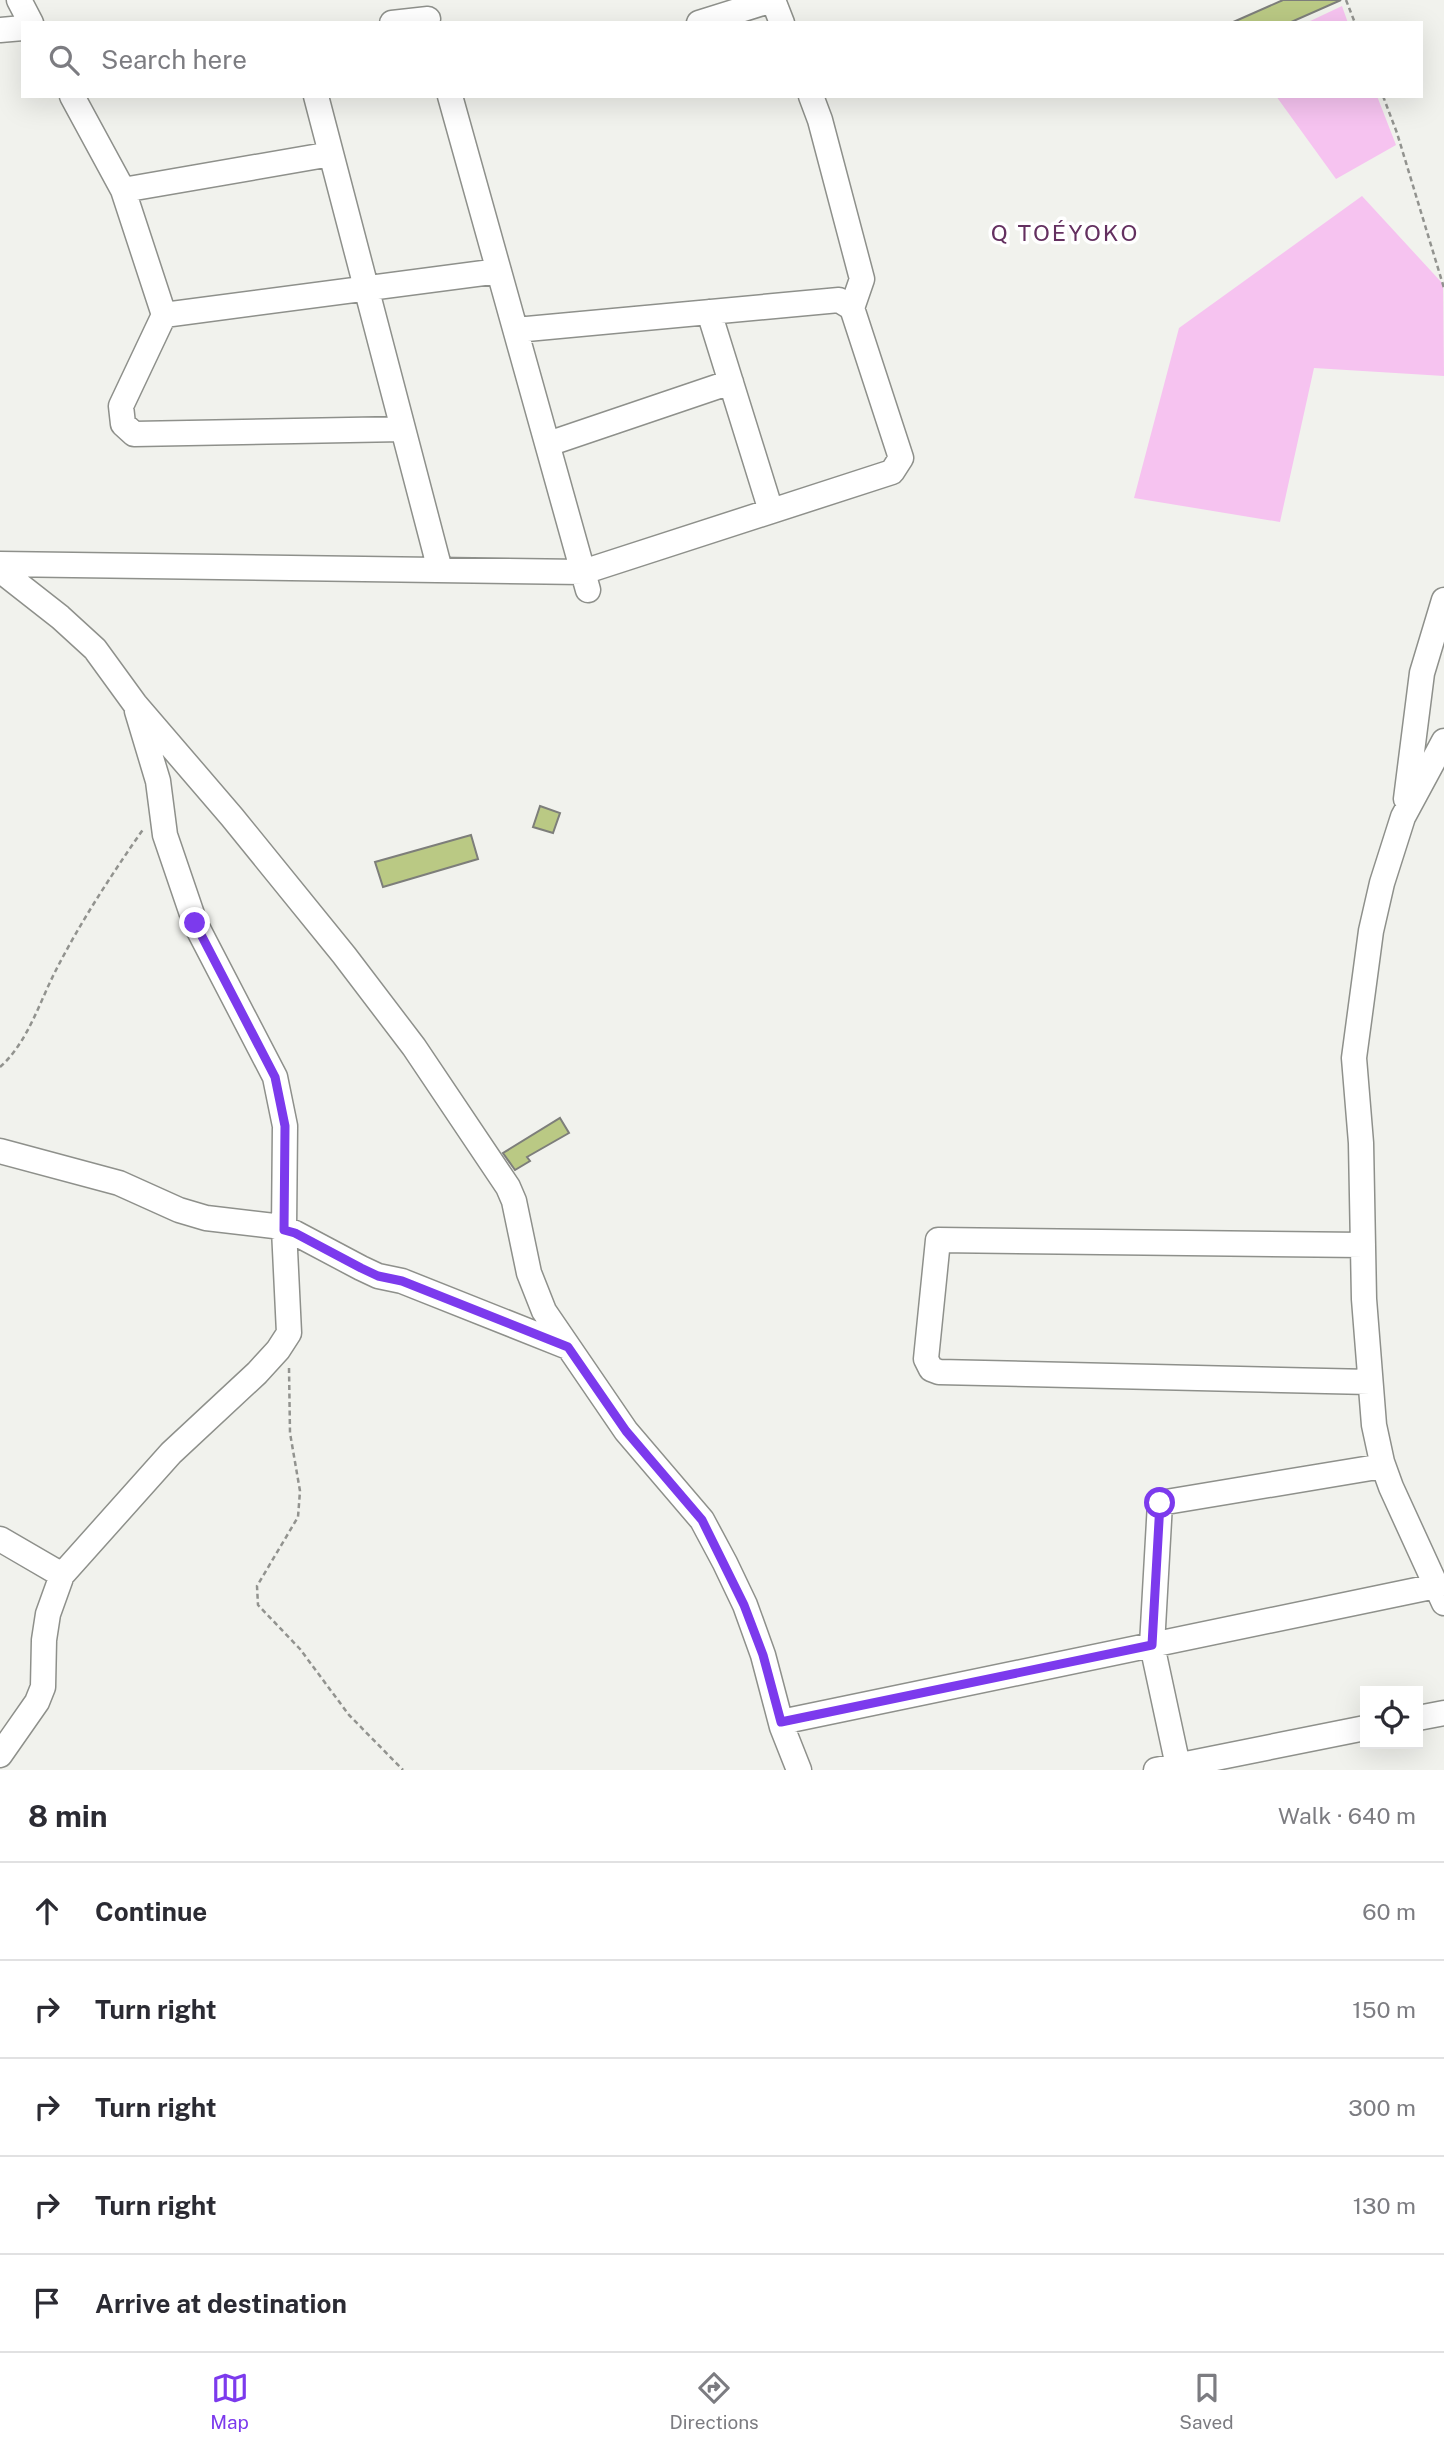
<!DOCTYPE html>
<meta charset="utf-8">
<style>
:root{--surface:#fff;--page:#f2f2f3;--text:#2b2b33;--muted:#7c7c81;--line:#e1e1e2;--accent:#7c3aed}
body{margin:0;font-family:"Public Sans",sans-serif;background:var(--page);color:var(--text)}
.controls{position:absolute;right:21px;bottom:21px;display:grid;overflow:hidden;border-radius:0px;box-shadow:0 7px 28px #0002}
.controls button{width:63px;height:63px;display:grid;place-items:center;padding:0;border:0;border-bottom:2px solid var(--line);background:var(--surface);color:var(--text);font:35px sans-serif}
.stop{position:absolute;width:21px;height:21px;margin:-16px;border:5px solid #7c3aed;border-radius:50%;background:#fff}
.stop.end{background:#7c3aed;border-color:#fff;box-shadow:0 2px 7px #0008}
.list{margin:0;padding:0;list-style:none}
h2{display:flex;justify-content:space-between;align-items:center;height:91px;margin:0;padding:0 28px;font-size:30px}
h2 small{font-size:23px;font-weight:400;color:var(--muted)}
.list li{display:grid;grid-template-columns:46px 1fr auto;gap:21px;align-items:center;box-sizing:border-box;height:98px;padding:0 28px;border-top:2px solid var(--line)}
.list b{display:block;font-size:26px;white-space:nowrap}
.list em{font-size:23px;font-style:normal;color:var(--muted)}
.icon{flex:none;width:38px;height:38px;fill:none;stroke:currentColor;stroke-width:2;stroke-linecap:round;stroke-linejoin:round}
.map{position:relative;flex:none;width:1444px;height:1770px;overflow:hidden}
.search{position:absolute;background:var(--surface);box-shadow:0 7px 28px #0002;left:21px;right:21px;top:21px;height:77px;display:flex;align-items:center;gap:18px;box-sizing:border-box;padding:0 24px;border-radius:0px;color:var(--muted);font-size:26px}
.sheet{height:581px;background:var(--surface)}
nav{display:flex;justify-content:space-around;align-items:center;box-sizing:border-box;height:98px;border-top:2px solid var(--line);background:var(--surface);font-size:19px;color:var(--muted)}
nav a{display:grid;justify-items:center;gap:4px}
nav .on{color:var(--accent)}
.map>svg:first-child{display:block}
.green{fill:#f6c3f0}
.building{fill:#bac984;stroke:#7d7e7a;stroke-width:2}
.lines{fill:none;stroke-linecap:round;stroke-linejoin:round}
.minor-casing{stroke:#8e908b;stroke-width:27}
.path{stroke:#92938f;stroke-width:2.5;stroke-dasharray:5 3.5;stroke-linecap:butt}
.minor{stroke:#fff;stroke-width:24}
.route{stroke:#7c3aed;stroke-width:9}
.labels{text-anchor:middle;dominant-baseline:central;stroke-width:7;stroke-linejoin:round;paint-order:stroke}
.quarter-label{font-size:23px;letter-spacing:2px;fill:#643060;stroke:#fff}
</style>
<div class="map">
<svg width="1444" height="1770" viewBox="0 0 1444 1770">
<rect width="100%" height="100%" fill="#f1f2ed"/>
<path class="green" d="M 1342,6 L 1348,23 L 1306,23 Z
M 1276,96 L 1377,96 L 1396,145 L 1336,179 Z
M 1362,196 L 1443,284 L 1444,376 L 1314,368 L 1280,522 L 1134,498 L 1179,328 Z"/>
<path class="building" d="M 1283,0 L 1341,0 L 1289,23 L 1231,23 Z
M 540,806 L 560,813 L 553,833 L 533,827 Z
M 471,835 L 478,859 L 383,887 L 375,862 Z
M 560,1118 L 569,1133 L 527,1157 L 530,1161 L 515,1170 L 503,1153 Z"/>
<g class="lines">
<defs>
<path id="minor" d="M 19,0 L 31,23
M 773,0 L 782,23
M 392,23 L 428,19
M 699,23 L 772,0
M 0,30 L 23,28
M 72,96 L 123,190 L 164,315 L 121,406 L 123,424 L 134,434 L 403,429
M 316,96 L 440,570
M 450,96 L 588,590
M 811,96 L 820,120 L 862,279 L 852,308
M 123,190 L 331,154
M 709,312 L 771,511
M 164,315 L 499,271
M 548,444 L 731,382
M 0,564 L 583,572 L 892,472 L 901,458 L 852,308 L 839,300 L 516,330
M 0,570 L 60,617 L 95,649 L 135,704 L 232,817 L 344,955 L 414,1047 L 508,1187 L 514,1201 L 529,1273 L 544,1311 L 626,1431 L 702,1520 L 725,1563 L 745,1605 L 763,1655 L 782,1727 L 799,1770
M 1444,741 L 1403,817 L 1382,883 L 1371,931 L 1354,1058 L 1361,1143 L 1364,1299 L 1374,1425 L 1382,1462 L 1391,1487 L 1444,1603
M 1406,799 L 1422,673 L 1444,600
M 0,1151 L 119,1183 L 179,1210 L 206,1218 L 274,1226 L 295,1233 L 361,1268 L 378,1276 L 402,1281 L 568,1347
M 1363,1245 L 938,1240 L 926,1359 L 931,1369 L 939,1372 L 1370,1382
M 0,1539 L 62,1575
M 1418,1718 L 1444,1713
M 781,1722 L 1436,1586
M 0,1755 L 37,1702 L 43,1687 L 44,1640 L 48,1614 L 62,1575 L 171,1453 L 257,1373 L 278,1350 L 289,1333 L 284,1229 L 285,1126 L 275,1077 L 195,923 L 165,835 L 158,781 L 137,711
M 1178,1766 L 1152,1645 L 1160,1503 L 1383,1466
M 1156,1770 L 1365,1728"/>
</defs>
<use href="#minor" class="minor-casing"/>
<path class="path" d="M 1346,0 L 1355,23
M 1383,96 L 1397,133 L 1444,288
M 0,1067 C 28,1042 39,1003 56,970 C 81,921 112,874 144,828
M 289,1368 L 290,1433 L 300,1491 L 298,1517 L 257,1586 L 258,1605 L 300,1649 L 349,1715 L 403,1770"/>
<use href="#minor" class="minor"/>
</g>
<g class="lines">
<path class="route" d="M 195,923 L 275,1077 L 285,1126 L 284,1230 L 295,1233 L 361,1268 L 378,1276 L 402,1281 L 568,1347 L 626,1431 L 702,1520 L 744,1605 L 763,1655 L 781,1722 L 1152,1645 L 1160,1503"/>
</g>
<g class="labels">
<g class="quarter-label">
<text x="1065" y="232">Q TOÉYOKO</text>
</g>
</g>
</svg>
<div class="controls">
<button><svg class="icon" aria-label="locate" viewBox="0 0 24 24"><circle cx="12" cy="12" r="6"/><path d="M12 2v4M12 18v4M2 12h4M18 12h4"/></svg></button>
</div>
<div class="stop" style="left:1160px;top:1503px"></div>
<div class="stop end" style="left:195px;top:923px"></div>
<div class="search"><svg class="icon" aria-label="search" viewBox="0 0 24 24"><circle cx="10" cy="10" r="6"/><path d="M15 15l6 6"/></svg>Search here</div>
</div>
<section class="sheet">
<h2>8 min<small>Walk · 640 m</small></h2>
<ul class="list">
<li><svg class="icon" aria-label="ahead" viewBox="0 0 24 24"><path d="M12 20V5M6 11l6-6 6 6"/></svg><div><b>Continue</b></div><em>60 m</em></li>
<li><svg class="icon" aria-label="right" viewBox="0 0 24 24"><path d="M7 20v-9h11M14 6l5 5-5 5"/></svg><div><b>Turn right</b></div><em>150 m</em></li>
<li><svg class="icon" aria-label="right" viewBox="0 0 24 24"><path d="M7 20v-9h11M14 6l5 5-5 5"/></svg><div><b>Turn right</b></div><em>300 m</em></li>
<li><svg class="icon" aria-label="right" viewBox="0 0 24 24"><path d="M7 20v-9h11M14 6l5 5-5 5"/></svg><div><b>Turn right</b></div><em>130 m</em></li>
<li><svg class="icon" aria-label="arrive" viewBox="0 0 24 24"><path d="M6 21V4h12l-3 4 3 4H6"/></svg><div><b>Arrive at destination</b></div></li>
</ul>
</section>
<nav>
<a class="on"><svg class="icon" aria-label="map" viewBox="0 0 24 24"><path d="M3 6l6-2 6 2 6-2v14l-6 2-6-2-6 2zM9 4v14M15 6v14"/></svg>Map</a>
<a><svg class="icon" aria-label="directions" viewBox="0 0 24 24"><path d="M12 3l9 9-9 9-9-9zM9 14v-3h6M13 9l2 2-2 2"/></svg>Directions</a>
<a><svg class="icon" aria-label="saved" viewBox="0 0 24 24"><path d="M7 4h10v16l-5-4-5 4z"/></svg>Saved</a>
</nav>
